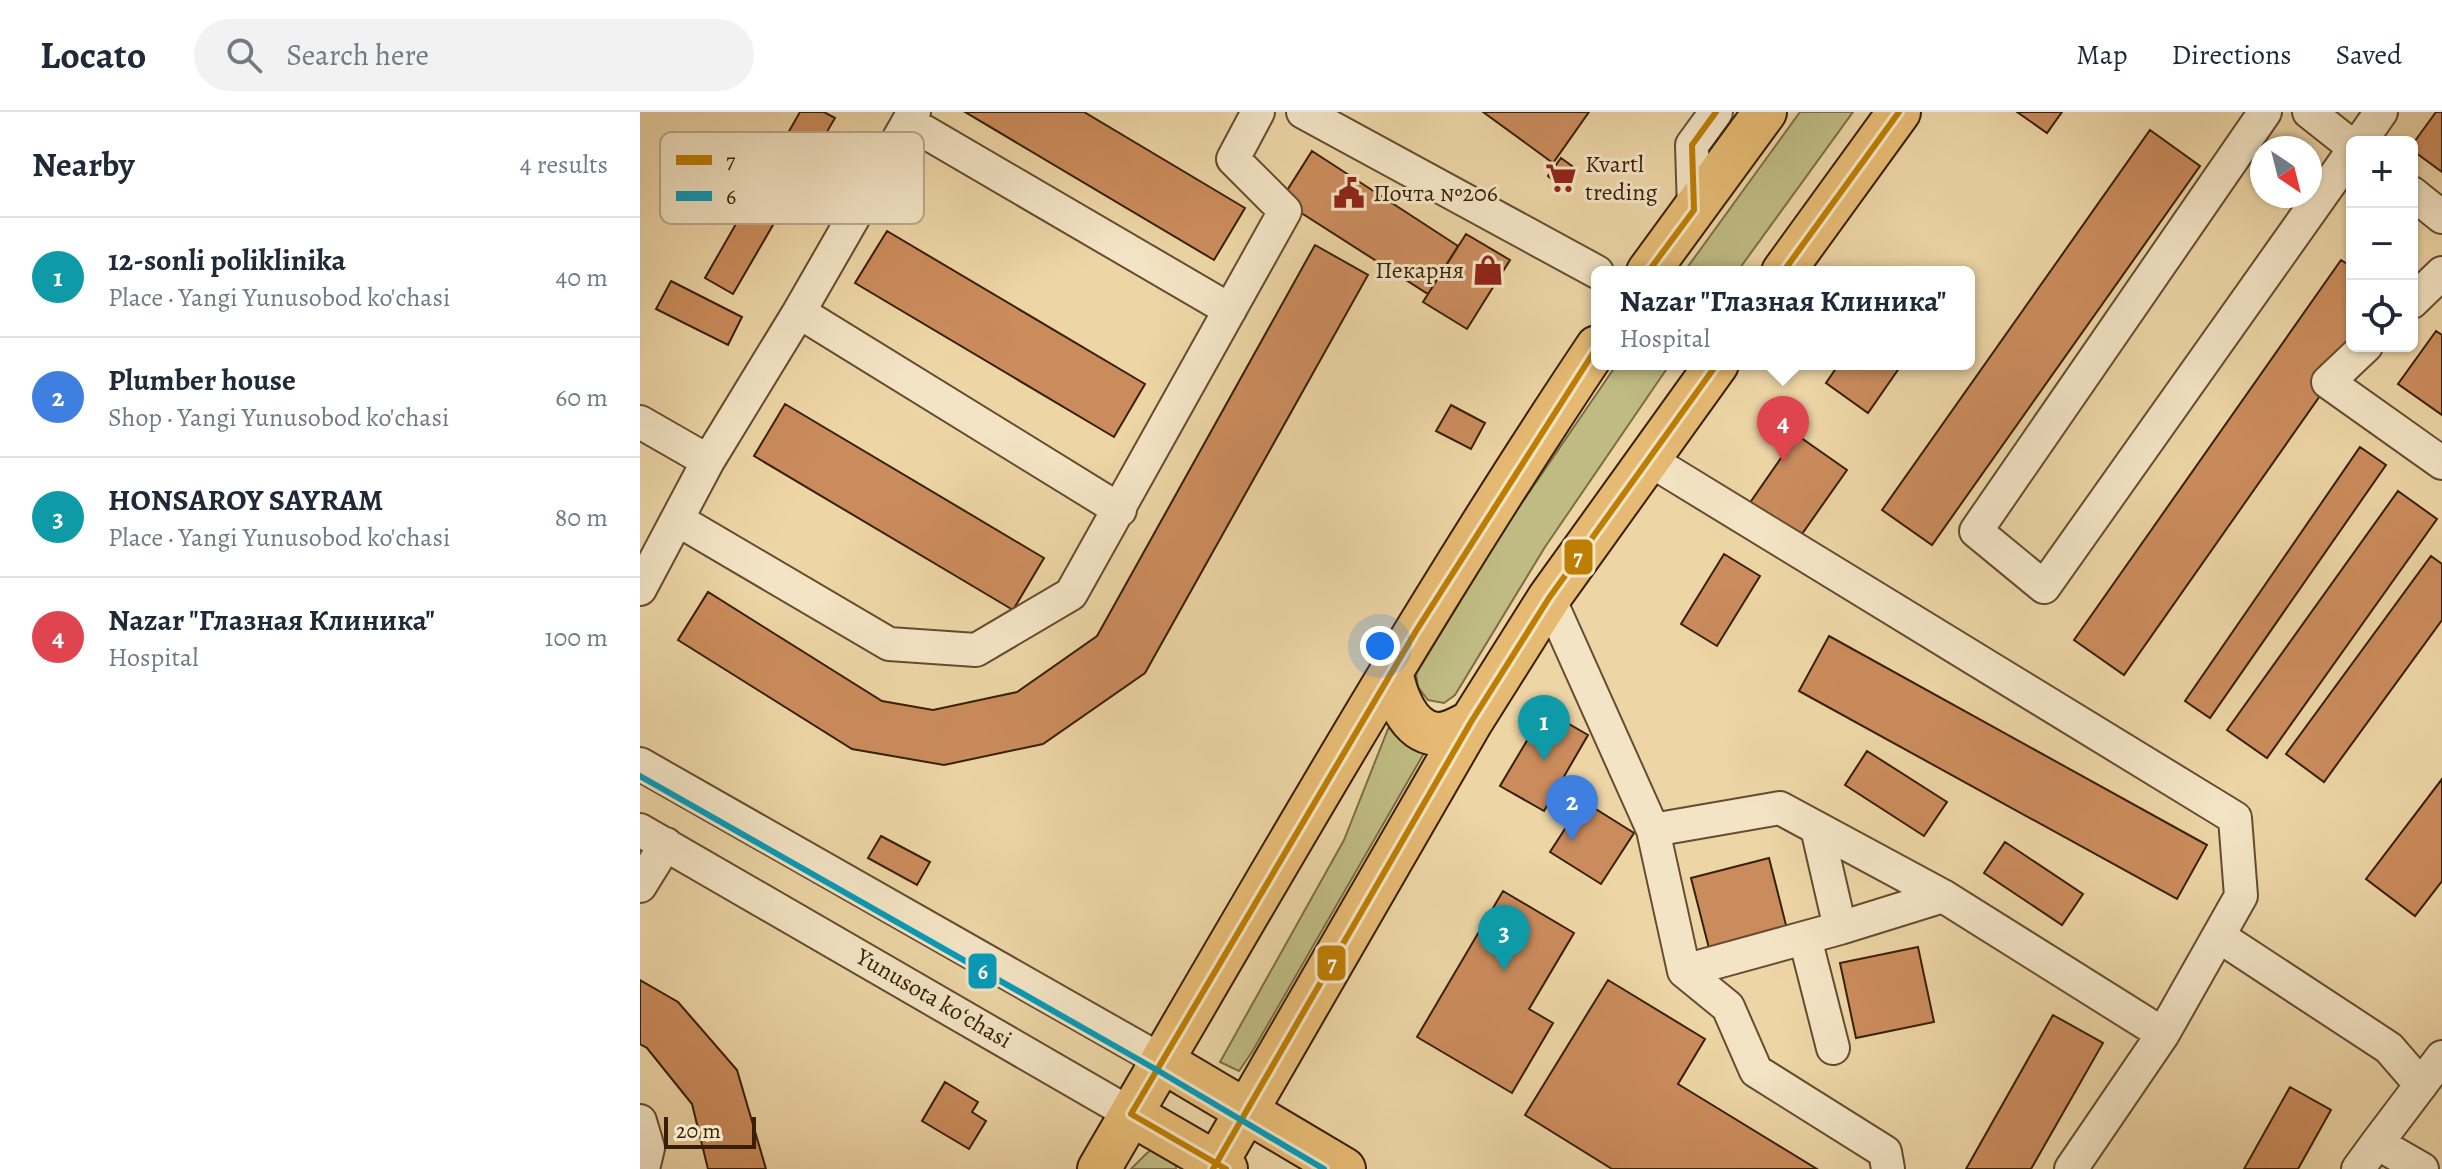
<!DOCTYPE html>
<meta charset="utf-8">
<style>
:root{--surface:#fff;--page:#f2f2f3;--text:#1f2937;--muted:#747a83;--line:#e0e1e3;--accent:#0b8043}
body{margin:0;font-family:Alegreya,serif;background:var(--page);color:var(--text)}
.controls{position:absolute;right:24px;top:24px;display:grid;overflow:hidden;border-radius:12px;box-shadow:0 2px 6px #0004}
.controls button{width:72px;height:72px;display:grid;place-items:center;padding:0;border:0;border-bottom:2px solid var(--line);background:var(--surface);color:var(--text);font:40px sans-serif}
.compass{position:absolute;left:1610px;top:24px;width:72px;height:72px;border-radius:50%;background:var(--surface);box-shadow:0 2px 6px #0004;rotate:145deg}
.scale{position:absolute;left:24px;bottom:20px;width:92px;box-sizing:border-box;padding-left:8px;border:4px solid #381f07;border-top:0;font-size:22px;line-height:28px;white-space:nowrap;color:#381f07;-webkit-text-stroke:6px #f3e4c5;paint-order:stroke}
.you{position:absolute;left:740px;top:534px;width:28px;height:28px;margin:-20px;border:6px solid #fff;border-radius:50%;background:#1a73e8;box-shadow:0 0 0 12px #1a73e833}
.badge{display:grid;place-items:center;width:52px;height:52px;border-radius:50%;background:var(--accent);color:#fff;font-size:26px;font-weight:700}
.pin{position:absolute;translate:-50% -66px;filter:drop-shadow(0 2px 4px #0008)}
.pin::after{content:'';position:absolute;top:42px;width:28px;height:24px;background:inherit;clip-path:polygon(0 0,100% 0,50% 100%)}
.popup{position:absolute;left:951px;top:154px;width:384px;height:104px;box-sizing:border-box;display:grid;place-content:center;border-radius:12px;background:var(--surface);filter:drop-shadow(0 2px 6px #0005);font-size:26px;white-space:nowrap;color:var(--muted)}
.popup b{font-size:30px;color:var(--text)}
.popup::after{content:'';position:absolute;left:50%;top:100%;margin-left:-16px;border:16px solid transparent;border-top-color:var(--surface)}
.list{margin:0;padding:0;list-style:none}
h2{display:flex;justify-content:space-between;align-items:center;height:104px;margin:0;padding:0 32px;font-size:34px}
h2 small{font-size:26px;font-weight:400;color:var(--muted)}
.list li{display:grid;grid-template-columns:52px 1fr auto;gap:24px;align-items:center;box-sizing:border-box;height:120px;padding:0 32px;border-top:2px solid var(--line)}
.list b{display:block;font-size:30px;white-space:nowrap}
.list p{margin:0;font-size:26px;white-space:nowrap;color:var(--muted)}
.list em{font-size:26px;font-style:normal;color:var(--muted)}
.icon{flex:none;width:44px;height:44px;fill:none;stroke:currentColor;stroke-width:2;stroke-linecap:round;stroke-linejoin:round}
.map{position:relative;flex:none;width:1802px;height:1057px;overflow:hidden}
header{display:flex;align-items:center;gap:48px;box-sizing:border-box;height:112px;padding:0 40px;background:var(--surface);border-bottom:2px solid var(--line)}
header strong{font-size:38px}
nav{display:flex;gap:44px;margin-inline-start:auto;font-size:28px}
.search{width:560px;height:72px;background:var(--page);display:flex;align-items:center;gap:20px;box-sizing:border-box;padding:0 28px;border-radius:44px;color:var(--muted);font-size:30px}
main{display:flex}
aside{flex:1;background:var(--surface)}
.map>svg:first-child{display:block}
.green{fill:#bfbb82;stroke:#7c6d44;stroke-width:2}
.building{fill:#cb8c5d;stroke:#381f07;stroke-width:2}
.lines{fill:none;stroke-linecap:round;stroke-linejoin:round}
.minor-casing{stroke:#654c2f;stroke-width:36}
.major-casing{stroke:#381f07;stroke-width:46}
.minor{stroke:#f3e4c5;stroke-width:32}
.major{stroke:#e6ba73;stroke-width:42}
.bus-1-casing{stroke:#f3e4c5;stroke-width:12}
.bus-2-casing{stroke:#f3e4c5;stroke-width:12}
.bus-1{stroke:#be7e02;stroke-width:6}
.bus-2{stroke:#069bba;stroke-width:6}
.labels{text-anchor:middle;dominant-baseline:central;stroke-width:6;stroke-linejoin:round;paint-order:stroke}
.poi-label{font-size:24px;fill:#381f07;stroke:#f3e4c5;text-anchor:start}
.street-label{font-size:24px;fill:#381f07;stroke:#f3e4c5}
.key{fill:#f3e4c5;stroke:#bba98c;stroke-width:2}
.key-label{font-size:22px;fill:#381f07}
.line-badge{stroke:#f3e4c5;stroke-width:3}
.badge-label{font-size:22px;text-anchor:middle;font-weight:bold;fill:#fff}
</style>
<header>
<strong>Locato</strong>
<div class="search"><svg class="icon" aria-label="search" viewBox="0 0 24 24"><circle cx="10" cy="10" r="6"/><path d="M15 15l6 6"/></svg>Search here</div>
<nav><a>Map</a><a>Directions</a><a>Saved</a></nav>
</header>
<main>
<aside>
<h2>Nearby<small>4 results</small></h2>
<ul class="list">
<li><span class="badge" style="background:#0f9aa8">1</span><div><b>12-sonli poliklinika</b><p>Place · Yangi Yunusobod ko'chasi</p></div><em>40 m</em></li>
<li><span class="badge" style="background:#3f7fe0">2</span><div><b>Plumber house</b><p>Shop · Yangi Yunusobod ko'chasi</p></div><em>60 m</em></li>
<li><span class="badge" style="background:#0f9aa8">3</span><div><b>HONSAROY SAYRAM</b><p>Place · Yangi Yunusobod ko'chasi</p></div><em>80 m</em></li>
<li><span class="badge" style="background:#e0444e">4</span><div><b>Nazar &quot;Глазная Клиника&quot;</b><p>Hospital</p></div><em>100 m</em></li>
</ul>
</aside>
<div class="map">
<svg width="1802" height="1057" viewBox="0 0 1802 1057">
<rect width="100%" height="100%" fill="#edd5a6"/>
<filter id="stains"><feTurbulence type="fractalNoise" baseFrequency=".0025" numOctaves="4"/><feColorMatrix values="0 0 0 0 .2 0 0 0 0 .09 0 0 0 0 .02 0 0 0 .5 -.17"/></filter>
<radialGradient id="worn" r=".72"><stop offset=".6" stop-color="#630" stop-opacity="0"/><stop offset="1" stop-color="#630" stop-opacity=".3"/></radialGradient>
<path class="green" d="M 1160,0 L 1213,0 L 1097,160 L 1044,160 Z
M 977,252 L 1030,252 L 905,435 L 815,583 L 804,591 L 788,588 L 778,575 L 776,562 L 868,411 Z
M 750,612 L 787,636 L 612,940 L 599,959 L 580,950 L 704,728 Z
M 523,1031 L 535,1038 L 536,1057 L 491,1057 L 507,1041 Z"/>
<path class="building" d="M 160,0 L 184,0 L 195,6 L 93,182 L 65,166 Z
M 325,0 L 444,0 L 605,96 L 574,148 Z
M 843,0 L 949,0 L 913,51 Z
M 1377,0 L 1422,0 L 1407,21 Z
M 1796,0 L 1802,0 L 1802,60 L 1772,38 L 1772,33 Z
M 1510,18 L 1560,54 L 1292,433 L 1242,398 Z
M 672,39 L 818,134 L 788,182 L 641,88 Z
M 921,46 L 932,54 L 918,72 L 908,64 Z
M 247,119 L 505,272 L 474,325 L 215,171 Z
M 826,122 L 870,148 L 827,217 L 783,190 Z
M 675,133 L 728,163 L 505,561 L 403,632 L 304,653 L 212,637 L 38,528 L 68,480 L 242,589 L 293,598 L 377,580 L 457,524 Z
M 1701,148 L 1712,155 L 1712,234 L 1715,234 L 1484,563 L 1434,528 Z
M 31,169 L 102,205 L 88,233 L 16,197 Z
M 1796,219 L 1802,223 L 1802,303 L 1758,272 Z
M 1199,252 L 1262,252 L 1228,301 L 1186,271 Z
M 145,292 L 404,446 L 373,498 L 114,344 Z
M 811,293 L 845,311 L 831,337 L 796,319 Z
M 1157,323 L 1207,358 L 1157,429 L 1107,395 Z
M 1720,335 L 1746,353 L 1570,606 L 1545,589 Z
M 1758,379 L 1797,407 L 1627,646 L 1587,618 Z
M 1084,442 L 1120,464 L 1077,534 L 1041,512 Z
M 1791,444 L 1802,452 L 1802,508 L 1684,670 L 1646,642 Z
M 1189,524 L 1567,733 L 1537,787 L 1159,579 Z
M 905,598 L 948,623 L 904,699 L 860,674 Z
M 1227,639 L 1307,690 L 1284,724 L 1205,673 Z
M 1802,667 L 1802,769 L 1775,804 L 1726,767 Z
M 943,689 L 994,721 L 961,772 L 910,740 Z
M 241,724 L 290,750 L 277,773 L 228,746 Z
M 1365,730 L 1443,782 L 1422,813 L 1344,761 Z
M 1129,746 L 1148,821 L 1070,840 L 1051,766 Z
M 863,779 L 934,821 L 889,897 L 913,911 L 872,981 L 777,925 Z
M 1278,835 L 1294,910 L 1216,926 L 1200,851 Z
M 0,868 L 38,890 L 97,958 L 126,1057 L 68,1057 L 52,992 L 7,936 L 0,932 Z
M 968,868 L 1065,927 L 1038,972 L 1177,1057 L 972,1057 L 885,1003 Z
M 1413,903 L 1463,931 L 1391,1057 L 1326,1057 Z
M 305,970 L 338,990 L 332,1000 L 346,1009 L 329,1037 L 282,1009 Z
M 1650,975 L 1691,998 L 1658,1057 L 1604,1057 Z"/>
<g class="lines">
<defs>
<path id="minor" d="M 663,0 L 957,160
M 1625,0 L 1336,419 L 1404,475 L 1712,40
M 1669,0 L 1712,34
M 268,10 L 590,198
M 1720,30 L 1741,0
M 1772,81 L 1802,105
M 1054,98 L 1052,33 L 1076,0
M 1772,190 L 1802,161
M 159,200 L 480,398
M 1726,234 L 1688,270 L 1802,351
M 0,310 L 68,349
M 1008,347 L 1595,706 L 1601,784 L 1523,922
M 38,408 L 249,532 L 336,538 L 431,482 L 645,99 L 593,47 L 618,0
M 0,477 L 68,349 L 159,200 L 274,0
M 909,486 L 1013,718 L 1044,859 L 1088,895 L 1116,959 L 1245,1040 L 1248,1057
M 0,652 L 522,949
M 1177,716 L 1200,816
M 0,718 L 491,1002
M 1013,718 L 1140,696 L 1303,784 L 1523,922 L 1431,1057
M 0,774 L 26,732
M 1580,825 L 1749,936 L 1781,973
M 1165,826 L 1193,936
M 1044,859 L 1200,816 L 1303,784
M 0,1009 L 8,1036 L 3,1057
M 1718,1057 L 1737,1031
M 1782,1057 L 1737,1031 L 1802,945"/>
<path id="major" d="M 1008,160 L 1125,0
M 1143,160 L 1259,0
M 751,558 C 755,581 767,619 796,622 C 809,623 820,615 831,610
M 522,949 L 704,1057
M 491,1002 L 586,1057
M 459,1057 C 621,780 779,501 957,235
M 573,1057 L 831,610 L 909,486 L 1077,252"/>
</defs>
<use href="#minor" class="minor-casing"/>
<use href="#major" class="major-casing"/>
<use href="#minor" class="minor"/>
<use href="#major" class="major"/>
<defs>
<path id="bus-1" d="M 1008,160 L 1054,98 L 1052,33 L 1076,0
M 1143,160 L 1259,0
M 573,1057 L 831,610 L 909,486 L 1077,252
M 586,1057 L 491,1002 L 776,519 L 957,235"/>
<path id="bus-2" d="M 0,664 L 517,958 L 684,1057"/>
</defs>
<use href="#bus-1" class="bus-1-casing"/>
<use href="#bus-2" class="bus-2-casing"/>
<use href="#bus-1" class="bus-1"/>
<use href="#bus-2" class="bus-2"/>
</g>
<defs>
<symbol id="supermarket-bare" viewBox="-9 -9 18 18"><path d="M-6-5.5h2.5l.6 2H6L4.5 2H-2.5L-4.4-4H-6ZM-1.5 3.2a1.3 1.3 0 1 0 .1 0ZM3 3.2a1.3 1.3 0 1 0 .1 0Z" fill="#8f2418" stroke="#f3e4c5" stroke-width="2.5" paint-order="stroke"/></symbol>
<symbol id="civic-bare" viewBox="-9 -9 18 18"><path d="M-.6-6.5H3V-4.5H.6V-3L4-1V1h2V6H-6V1h2V-1L-.6-3ZM-1.2 2.5V6h2.4V2.5Z" fill="#8f2418" stroke="#f3e4c5" stroke-width="2.5" paint-order="stroke"/></symbol>
<symbol id="shop-bare" viewBox="-9 -9 18 18"><path d="M-5-2.5h2.3a2.7 3.5 0 0 1 5.4 0H5L5.5 6h-11ZM-1.5-2.5h3a1.5 2.3 0 0 0-3 0Z" fill="#8f2418" stroke="#f3e4c5" stroke-width="2.5" paint-order="stroke"/></symbol>
</defs>
<g fill-rule="evenodd">
<use href="#supermarket-bare" x="899" y="44" width="44" height="44"/>
<use href="#civic-bare" x="687" y="59" width="44" height="44"/>
<use href="#shop-bare" x="826" y="136" width="44" height="44"/>
</g>
<g class="labels">
<g class="poi-label">
<text x="945" y="52">Kvartl<tspan x="945" dy="28">treding</tspan></text>
<text x="733" y="81">Почта №206</text>
<text x="824" y="158" text-anchor="end">Пекарня</text>
</g>
<g class="street-label">
<text transform="translate(294 886) rotate(30)">Yunusota koʻchasi</text>
</g>
</g>
<rect x="20" y="20" width="264" height="92" rx="12" class="key"/>
<rect x="36" y="43" width="36" height="10" fill="#be7e02"/>
<rect x="36" y="79" width="36" height="10" fill="#069bba"/>
<g class="key-label">
<text x="86" y="56">7</text>
<text x="86" y="92">6</text>
</g>
<g class="line-badge">
<rect x="923" y="426" width="31" height="38" rx="8" fill="#be7e02"/>
<rect x="676" y="832" width="31" height="38" rx="8" fill="#be7e02"/>
<rect x="327" y="840" width="31" height="38" rx="8" fill="#069bba"/>
</g>
<g class="badge-label">
<text x="938" y="453">7</text>
<text x="692" y="859">7</text>
<text x="343" y="867">6</text>
</g>
<rect width="100%" height="100%" filter="url(#stains)"/>
<rect width="100%" height="100%" fill="url(#worn)"/>
</svg>
<div class="controls">
<button>+</button>
<button>−</button>
<button><svg class="icon" aria-label="locate" viewBox="0 0 24 24"><circle cx="12" cy="12" r="6"/><path d="M12 2v4M12 18v4M2 12h4M18 12h4"/></svg></button>
</div>
<svg class="compass" viewBox="-18 -18 36 36"><path d="M0-13l5 13h-10z" fill="#e53935"/><path d="M0 13l5-13h-10z" fill="#747a83"/></svg>
<div class="scale">20 m</div>
<div class="you"></div>
<div class="pin badge" style="left:904px;top:649px;background:#0f9aa8">1</div>
<div class="pin badge" style="left:932px;top:729px;background:#3f7fe0">2</div>
<div class="pin badge" style="left:864px;top:859px;background:#0f9aa8">3</div>
<div class="pin badge" style="left:1143px;top:350px;background:#e0444e">4</div>
<div class="popup"><b>Nazar &quot;Глазная Клиника&quot;</b>Hospital</div>
</div>
</main>
